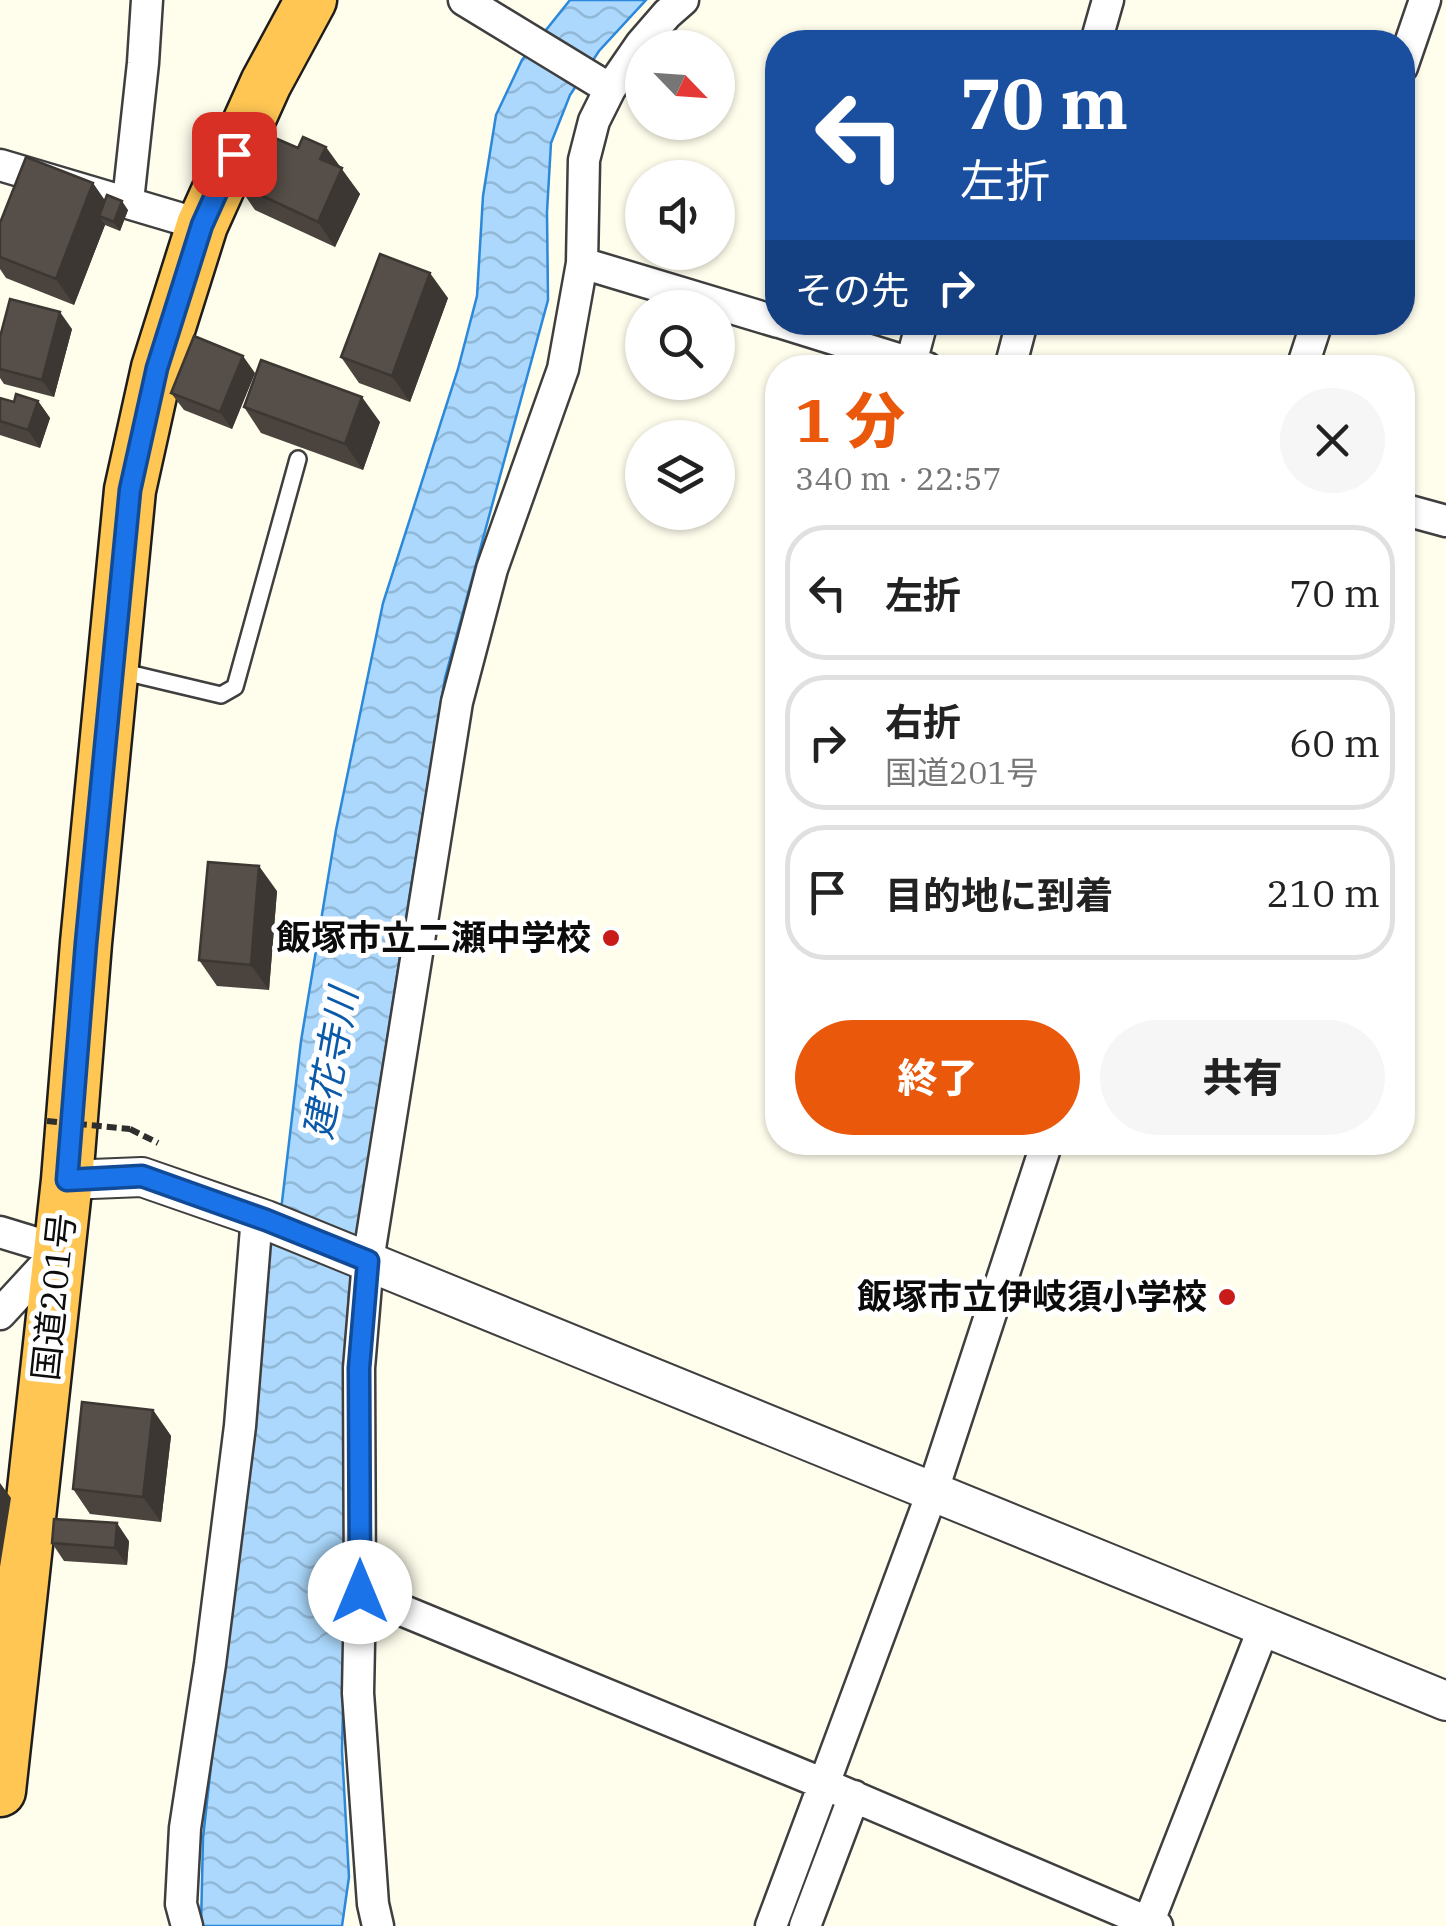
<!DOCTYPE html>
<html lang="ja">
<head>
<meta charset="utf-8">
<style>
  body { margin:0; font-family:"IBM Plex Serif","Noto Sans JP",serif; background:#f6f6f6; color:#222; height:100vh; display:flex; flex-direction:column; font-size:38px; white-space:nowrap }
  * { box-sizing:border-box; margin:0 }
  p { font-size:32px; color:#767676 }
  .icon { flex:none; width:55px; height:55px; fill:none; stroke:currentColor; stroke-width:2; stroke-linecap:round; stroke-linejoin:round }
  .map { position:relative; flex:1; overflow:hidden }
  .panel { position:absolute; left:765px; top:355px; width:650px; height:800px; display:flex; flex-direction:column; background:#fff; border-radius:40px; box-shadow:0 2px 8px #0004 }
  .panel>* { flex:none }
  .banner { position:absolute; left:765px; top:30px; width:650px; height:305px; border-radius:40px; box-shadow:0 2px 8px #0004; background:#1a4fa0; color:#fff; overflow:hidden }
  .needle { width:65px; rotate:115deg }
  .buttons { position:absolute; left:625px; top:30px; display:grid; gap:20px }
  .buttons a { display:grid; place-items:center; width:110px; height:110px; border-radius:50%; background:#fff; box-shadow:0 2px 8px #0004; font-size:50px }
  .pin { position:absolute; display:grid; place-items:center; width:85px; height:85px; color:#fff; margin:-42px; border-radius:20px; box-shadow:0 5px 15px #0006 }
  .me { position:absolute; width:110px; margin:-55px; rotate:0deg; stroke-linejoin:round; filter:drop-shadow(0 0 8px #0008) }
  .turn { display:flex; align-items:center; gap:35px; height:210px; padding:0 30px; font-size:45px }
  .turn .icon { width:130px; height:130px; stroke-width:2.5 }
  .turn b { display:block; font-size:70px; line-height:85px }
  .then { display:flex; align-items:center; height:95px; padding:0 30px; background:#0003; gap:20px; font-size:38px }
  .round { display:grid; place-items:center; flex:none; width:105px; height:105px; border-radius:52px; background:#f6f6f6 }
  .summary { display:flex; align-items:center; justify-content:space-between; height:170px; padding:0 30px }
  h1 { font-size:60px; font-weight:800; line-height:75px; color:#ea580c }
  .action { display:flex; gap:20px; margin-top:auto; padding:20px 30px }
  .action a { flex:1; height:115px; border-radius:60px; background:#ea580c; color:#fff; font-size:40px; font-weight:800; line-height:115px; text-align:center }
  .action a+a { background:#f6f6f6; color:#222 }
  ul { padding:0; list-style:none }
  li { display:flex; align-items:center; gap:30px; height:135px; margin:0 20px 15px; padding:0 10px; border:5px solid #e0e0e0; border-radius:40px }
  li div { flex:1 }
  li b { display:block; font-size:38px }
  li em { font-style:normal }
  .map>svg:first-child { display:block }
  .water { fill:url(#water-waves); stroke:#2b88da; stroke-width:2.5 }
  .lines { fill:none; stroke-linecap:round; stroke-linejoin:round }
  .service-casing { stroke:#3f3f3f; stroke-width:20 }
  .minor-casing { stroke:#3f3f3f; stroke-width:35 }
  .tertiary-casing { stroke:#3f3f3f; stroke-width:42 }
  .trunk-casing { stroke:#1d1d1d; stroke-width:55 }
  .path { stroke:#2e2e2e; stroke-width:6; stroke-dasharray:10 5; stroke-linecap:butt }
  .service { stroke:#fff; stroke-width:15 }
  .minor { stroke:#fff; stroke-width:30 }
  .tertiary { stroke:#fff; stroke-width:38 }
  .trunk { stroke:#ffc653; stroke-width:50 }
  .path-bridge { stroke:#2e2e2e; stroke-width:6; stroke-dasharray:10 5; stroke-linecap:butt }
  .wall { fill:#4a433e }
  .shaded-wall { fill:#3c3732 }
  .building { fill:#564e48; stroke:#3c3732; stroke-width:2.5 }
  .route-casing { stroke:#114b97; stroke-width:25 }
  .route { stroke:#1a73e8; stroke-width:18 }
  .poi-dot { fill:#c91c18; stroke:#fff; stroke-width:4 }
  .labels { text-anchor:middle; stroke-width:10; stroke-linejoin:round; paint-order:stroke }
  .poi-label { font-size:35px; font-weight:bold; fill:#0c0c0c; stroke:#fff; text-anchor:end }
  .street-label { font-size:35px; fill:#0c0c0c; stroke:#fff }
  .water-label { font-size:38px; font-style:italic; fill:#0b59a9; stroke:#fff }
</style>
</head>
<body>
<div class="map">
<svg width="1446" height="1926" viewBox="0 0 1446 1926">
  <defs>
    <pattern id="water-waves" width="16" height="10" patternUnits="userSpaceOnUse" patternTransform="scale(2.5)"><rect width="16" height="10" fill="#abd8fc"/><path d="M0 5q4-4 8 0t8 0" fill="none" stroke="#92b8d7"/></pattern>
  </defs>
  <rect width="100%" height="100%" fill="#fffdec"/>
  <path class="water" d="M570,0H646L599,51L570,95L551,143L547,212L548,300L445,678L410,893L377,1104L364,1222L349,1293L344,1377L346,1589L342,1751L349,1877L342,1926H201L203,1838L268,1250L282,1202L301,1041L336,830L383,603L458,369L477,296L483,196L496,115L522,60Z"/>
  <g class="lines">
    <g class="service-casing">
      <path id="service" d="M120,671L221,695L235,687L298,459"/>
    </g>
    <g class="minor-casing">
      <path id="minor" d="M464,0L610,89
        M1096,42L1108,0
        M1402,67L1425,0
        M0,165L202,225
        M128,201L143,63L147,0
        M582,263L778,322
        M779,322L927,368
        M911,363L922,322
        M1010,368L1022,322
        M1302,368L1317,322
        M1402,509L1446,521
        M1047,1142L932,1493L824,1784L1157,1926
        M0,1232L59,1250L0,1314
        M360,1593L824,1784L771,1926
        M187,1926L181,1904L185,1828L210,1664L240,1426L257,1216
        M378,1926L373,1904L358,1693L360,1593L359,1368L368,1261L457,702L492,569L563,369L582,263L584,160L594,121L610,89L641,44L667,14L683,0
        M805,1926L854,1796
        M1147,1926L1264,1627"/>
    </g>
    <g class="tertiary-casing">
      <path id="tertiary" d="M67,1180L142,1177L266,1220L1446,1701"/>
    </g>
    <g class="trunk-casing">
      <path id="trunk" d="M0,1791L67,1180L86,943L130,490L157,368L202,225L266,83L311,0"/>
    </g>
    <path class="path" d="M130,1129L158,1143"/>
    <use href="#service" class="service"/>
    <use href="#minor" class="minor"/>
    <use href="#tertiary" class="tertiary"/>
    <use href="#trunk" class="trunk"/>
    <path class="path-bridge" d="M47,1121L130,1129"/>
  </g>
  <path class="wall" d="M340,168L360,194L335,247L255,210L237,184Z
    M128,210L120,231L105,225L74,305L6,278L0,269V223Z
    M448,298L410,402L359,383L341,357Z
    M72,329L54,397L4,384L0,378V337Z
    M255,373L232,429L184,410L171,393Z
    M0,398L14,402L38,401L50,418L40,448L0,435Z
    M244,407L380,422L363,470L261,433Z
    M277,891L269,990L217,986L199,960Z
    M153,1410L171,1436L161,1522L90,1514L73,1489Z
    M129,1541L127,1565L64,1561L52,1543Z"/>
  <path class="shaded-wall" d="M326,147L360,194L335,247L318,222L320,159Z
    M93,183L111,209L99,216L105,225L74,305L56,279Z
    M122,201L128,210L120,231L114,222Z
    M430,273L448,298L410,402L392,376Z
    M60,312L72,329L54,397L42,380Z
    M243,356L255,373L232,429L220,412Z
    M362,397L380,422L363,470L345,444Z
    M38,401L50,418L40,448L28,430Z
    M259,866L277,891L269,990L251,965Z
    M153,1410L171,1436L161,1522L143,1497Z
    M0,1483L11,1498L0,1567Z
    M117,1523L129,1541L127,1565L115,1548Z"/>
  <path class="building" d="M261,132L298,148L303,137L326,147L320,159L342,168L318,222L237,184Z
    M26,157L93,183L56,279L0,257V223Z
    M107,195L122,201L114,222L99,216Z
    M380,254L430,273L392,376L341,357Z
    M10,299L60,312L42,380L0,369V337Z
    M194,336L243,356L220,412L171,393Z
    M261,360L362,397L345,444L244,407Z
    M16,394L38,401L28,430L0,421V398L14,402Z
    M208,862L259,866L251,965L199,960Z
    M82,1402L153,1410L143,1497L73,1489Z
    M54,1519L117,1523L115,1548L52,1543Z"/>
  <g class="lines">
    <g class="route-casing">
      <path id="route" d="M234,154L202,225L157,368L130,490L86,943L67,1180L142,1176L266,1220L368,1261L359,1368L360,1592"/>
    </g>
    <use href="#route" class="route"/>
  </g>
  <g class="poi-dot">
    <circle cx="611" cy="938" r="10"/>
    <circle cx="1227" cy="1297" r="10"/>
  </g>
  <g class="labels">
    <g class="poi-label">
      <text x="591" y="950">飯塚市立二瀬中学校</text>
      <text x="1207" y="1309">飯塚市立伊岐須小学校</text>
    </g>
    <g class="street-label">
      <text transform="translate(54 1297) rotate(-84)" y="12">国道201号</text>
    </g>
    <g class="water-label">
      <text transform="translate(331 1064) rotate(-80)" y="13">建花寺川</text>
    </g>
  </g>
</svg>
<div class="buttons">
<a><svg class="needle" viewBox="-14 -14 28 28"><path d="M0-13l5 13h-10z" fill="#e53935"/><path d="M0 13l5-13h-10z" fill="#767676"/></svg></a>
<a><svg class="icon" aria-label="sound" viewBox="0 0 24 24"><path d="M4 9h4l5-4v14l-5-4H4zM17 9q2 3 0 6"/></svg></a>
<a><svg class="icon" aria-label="search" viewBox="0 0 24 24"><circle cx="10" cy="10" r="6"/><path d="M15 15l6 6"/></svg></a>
<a><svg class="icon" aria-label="layers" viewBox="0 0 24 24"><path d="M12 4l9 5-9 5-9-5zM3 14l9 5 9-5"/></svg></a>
</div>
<div class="pin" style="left:234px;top:154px;background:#d93025"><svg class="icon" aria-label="arrive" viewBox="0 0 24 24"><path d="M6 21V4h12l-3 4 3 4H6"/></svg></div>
<svg class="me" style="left:360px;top:1592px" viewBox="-20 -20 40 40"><circle r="19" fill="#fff"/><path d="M0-13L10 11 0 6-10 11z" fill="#1a73e8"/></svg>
<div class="banner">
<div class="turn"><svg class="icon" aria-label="left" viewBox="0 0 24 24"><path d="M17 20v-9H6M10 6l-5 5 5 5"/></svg><div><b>70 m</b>左折</div></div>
<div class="then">その先<svg class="icon" aria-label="right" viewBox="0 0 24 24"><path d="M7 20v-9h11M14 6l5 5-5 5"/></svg></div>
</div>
<section class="panel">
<div class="summary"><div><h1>1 分</h1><p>340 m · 22:57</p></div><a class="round"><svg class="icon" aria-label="close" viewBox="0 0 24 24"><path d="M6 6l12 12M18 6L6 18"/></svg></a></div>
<ul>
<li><svg class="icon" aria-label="left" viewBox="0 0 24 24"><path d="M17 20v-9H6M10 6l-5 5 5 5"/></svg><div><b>左折</b></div><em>70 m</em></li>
<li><svg class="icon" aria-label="right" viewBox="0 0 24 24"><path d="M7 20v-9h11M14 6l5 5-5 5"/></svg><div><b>右折</b><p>国道201号</p></div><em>60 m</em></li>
<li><svg class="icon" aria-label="arrive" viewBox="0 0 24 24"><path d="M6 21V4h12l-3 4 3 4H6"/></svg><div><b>目的地に到着</b></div><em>210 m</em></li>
</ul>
<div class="action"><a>終了</a><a>共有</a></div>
</section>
</div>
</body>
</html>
